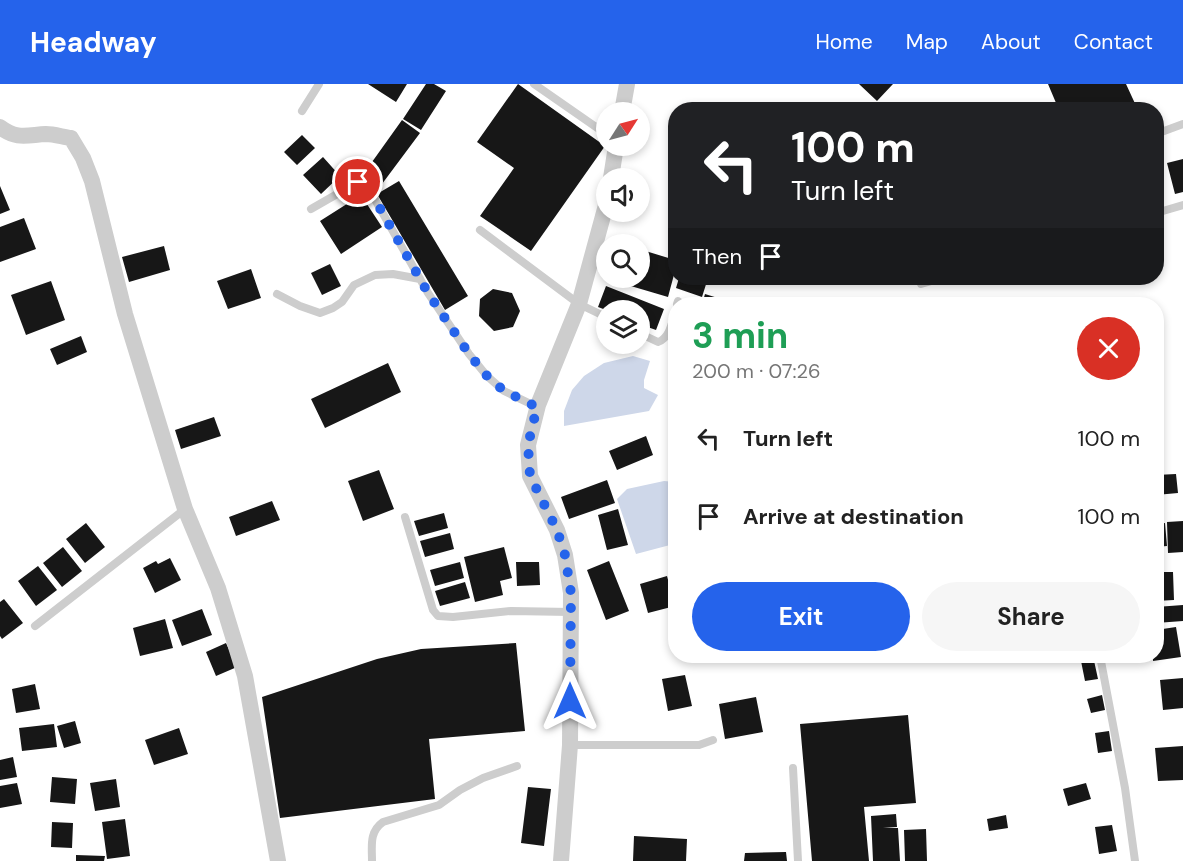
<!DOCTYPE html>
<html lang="en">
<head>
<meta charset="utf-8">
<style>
  body { margin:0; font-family:"DM Sans",sans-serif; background:#f6f6f6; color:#222; height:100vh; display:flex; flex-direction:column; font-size:22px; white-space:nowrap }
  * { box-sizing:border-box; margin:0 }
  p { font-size:20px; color:#767676 }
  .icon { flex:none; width:33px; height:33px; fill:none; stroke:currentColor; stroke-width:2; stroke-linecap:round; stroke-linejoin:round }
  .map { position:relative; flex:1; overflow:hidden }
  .sheet { position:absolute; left:668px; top:213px; width:496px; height:366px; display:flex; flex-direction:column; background:#fff; border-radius:24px; box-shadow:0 3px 9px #0003 }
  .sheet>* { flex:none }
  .top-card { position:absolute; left:668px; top:18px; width:496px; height:183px; border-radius:24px; box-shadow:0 3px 9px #0003; background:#202124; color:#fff; overflow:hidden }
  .needle { width:39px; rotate:54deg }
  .buttons { position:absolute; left:596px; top:18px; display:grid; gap:12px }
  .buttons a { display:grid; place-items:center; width:54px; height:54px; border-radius:50%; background:#fff; box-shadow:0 3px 9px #0003; font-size:30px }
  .pin { position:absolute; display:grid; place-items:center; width:51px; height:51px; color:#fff; margin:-26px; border:3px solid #fff; border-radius:50%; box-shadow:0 2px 6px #0007 }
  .me { position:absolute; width:66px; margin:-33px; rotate:0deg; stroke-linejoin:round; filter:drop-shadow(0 0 4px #0008) }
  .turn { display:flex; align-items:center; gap:21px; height:126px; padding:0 24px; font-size:27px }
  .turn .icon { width:78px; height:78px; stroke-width:2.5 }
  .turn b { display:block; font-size:42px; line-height:51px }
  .then { display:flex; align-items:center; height:57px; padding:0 24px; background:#0003; gap:12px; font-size:22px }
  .round { display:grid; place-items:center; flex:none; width:63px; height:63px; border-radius:32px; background:#f6f6f6 }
  .summary { display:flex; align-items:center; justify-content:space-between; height:102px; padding:0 24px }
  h1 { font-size:36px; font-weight:700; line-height:45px; color:#1e9e55 }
  .cta { display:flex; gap:12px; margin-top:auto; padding:12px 24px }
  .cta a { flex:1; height:69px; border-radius:36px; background:#2563eb; color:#fff; font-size:24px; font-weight:700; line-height:69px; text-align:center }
  .cta a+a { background:#f6f6f6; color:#222 }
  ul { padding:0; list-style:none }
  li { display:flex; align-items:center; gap:18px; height:78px; padding:0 24px }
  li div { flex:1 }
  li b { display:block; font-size:22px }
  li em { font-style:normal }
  header { display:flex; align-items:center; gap:36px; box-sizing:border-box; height:84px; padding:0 30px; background:#2563eb; color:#fff }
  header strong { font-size:28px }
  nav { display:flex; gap:33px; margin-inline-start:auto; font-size:21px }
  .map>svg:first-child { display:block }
  .water { fill:#ced7e9 }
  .building { fill:#171717 }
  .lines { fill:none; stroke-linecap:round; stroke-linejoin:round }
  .service { stroke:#cdcdcd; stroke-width:8 }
  .minor { stroke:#cdcdcd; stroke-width:16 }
  .route { stroke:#2563eb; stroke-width:10; stroke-dasharray:0 18 }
</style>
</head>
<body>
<header>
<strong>Headway</strong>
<nav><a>Home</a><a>Map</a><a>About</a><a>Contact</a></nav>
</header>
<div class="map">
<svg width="1183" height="777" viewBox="0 0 1183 777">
  <rect width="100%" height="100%" fill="#fff"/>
  <path class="water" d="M633,272L650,277L644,296V304L658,311L649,327L564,342V327L572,306L584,292L604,279Z
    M664,397L675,398V458L670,461L636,470L617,415L627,405Z"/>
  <path class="building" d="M368,0H407L396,18Z
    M426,0H434L446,7L421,46L403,35Z
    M518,0L605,62L531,167L480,132L514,84L477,58Z
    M859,0H893L877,17Z
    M1048,0H1126L1138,26H1059Z
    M402,36L420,49L379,104L362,92Z
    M302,51L315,64L297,81L284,68Z
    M323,73L340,92L321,110L303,91Z
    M1183,75V108L1175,110L1167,79Z
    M399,97L468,212L445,226L377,110Z
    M0,102L10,126L0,130Z
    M361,111L382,143L341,170L320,137Z
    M24,134L36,165L0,178V143Z
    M164,162L170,186L129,198L122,173Z
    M639,165L675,176V187L668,213L624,200L626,194H639Z
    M330,180L341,202L322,211L311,189Z
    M251,185L261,214L228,225L217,197Z
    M679,194H708L702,213L676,204Z
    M51,197L65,236L26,251L11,211Z
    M606,202L664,225L656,246L639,240V226H606L598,223Z
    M493,205L512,209L520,227L513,243L494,247L479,232L480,215Z
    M705,210L737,220H702Z
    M81,252L87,268L57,281L50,265Z
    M388,279L401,308L325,344L311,315Z
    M214,333L221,352L181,365L175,346Z
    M646,352L653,371L617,386L609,367Z
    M379,386L394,425L363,437L348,397Z
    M1176,390L1178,409L1156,411V391Z
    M607,396L615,419L569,435L561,413Z
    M272,417L280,436L236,452L229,433Z
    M618,425L628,461L607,466L598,431Z
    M444,429L448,444L419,452L414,437Z
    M1183,437V468L1168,469L1167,438Z
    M86,439L105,463L85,479L66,455Z
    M1165,439L1167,462L1156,463V440Z
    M450,449L454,465L425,473L420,457Z
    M63,463L82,487L62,503L43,479Z
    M504,463L512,494L500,497L503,511L475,518L464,473Z
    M170,474L181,496L155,509L143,484L156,477L158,480Z
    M609,477L629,527L606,536L587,486Z
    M460,478L464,494L435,502L430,486Z
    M516,478H539L540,501L517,502Z
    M38,482L57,506L36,522L18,497Z
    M1156,488H1173L1174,516L1156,517Z
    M667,492L675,522L648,529L640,500Z
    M465,498L470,514L440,522L435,507Z
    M4,515L23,539L2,555L0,552V518Z
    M1183,521V537L1156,539V523Z
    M202,525L212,551L182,562L172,536Z
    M165,535L173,564L140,572L133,544Z
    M1176,543L1181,573L1153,577V572H1156V546Z
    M226,559L237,583L216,592L206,568Z
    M516,559L525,647L429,655L435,715L280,734L262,613L377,575L421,565Z
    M1080,572H1093L1098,595L1085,597Z
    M685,591L692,622L668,627L662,595Z
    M1183,594V624L1163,626L1160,596Z
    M35,600L40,625L16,629L12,605Z
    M1102,611L1105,626L1091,629L1087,615Z
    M756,613L763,648L725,655L719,620Z
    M908,631L916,719L864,723L869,777H812L800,640Z
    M75,637L81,659L64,664L57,642Z
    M54,640L57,663L22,667L19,644Z
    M179,644L188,670L154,681L145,656Z
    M1109,647L1112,667L1098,669L1095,649Z
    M1183,662V696L1158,697L1155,664Z
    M13,673L17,693L0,696V676Z
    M52,693L77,695L75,720L50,718Z
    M116,695L120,723L95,727L90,699Z
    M17,699L22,720L0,724V702Z
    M1086,699L1091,715L1068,722L1063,705Z
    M528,703L551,705L544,762L521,759Z
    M896,730L897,743L883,744H898L900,777H873L871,732Z
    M1006,731L1008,744L989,747L987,735Z
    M125,735L130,772L107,775L102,738Z
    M52,738L73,739L72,764L51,763Z
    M1112,741L1117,767L1099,770L1095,743Z
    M926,745L927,777H905L904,746Z
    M634,752L687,755L686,777H633Z
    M786,768L787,777H744L745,769Z
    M76,771L105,772L104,777H76Z"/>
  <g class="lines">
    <path class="service" d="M534,0L606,50
      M302,27L319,0
      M1156,50L1183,40
      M311,125L358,98L369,105L428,209L469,270L487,292L504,307L537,323
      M1156,129L1183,121
      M480,146L579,220L606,233
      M921,200L942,194
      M277,210L300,222L320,229L333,224L342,218L354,201L375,191L393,190L420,195
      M677,220L678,217
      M639,249L658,258C670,254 672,238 675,228
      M405,433L433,526L438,532L453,533L511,527L571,528
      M35,542L185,425
      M1100,572L1125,704L1135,777
      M570,661H699L713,656
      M793,684L798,777
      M372,777C372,762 369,748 383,738L439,721L460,706L483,694L517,682"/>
    <path class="minor" d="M622,28L627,0
      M0,43C17,56 27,51 46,50C54,50 63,53 71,54L83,74L92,97L125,230L185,425L218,504L245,592L278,777
      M611,94L616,62
      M561,777L570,661L571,509L565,471L557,446L530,392L528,361L538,321L579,220L606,121"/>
  </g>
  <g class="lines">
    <path class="route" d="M358,98L369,105L428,209L469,270L487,292L504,307L537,323L528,361L530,392L557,446L565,471L571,509L570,617"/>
  </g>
</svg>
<div class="buttons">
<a><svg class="needle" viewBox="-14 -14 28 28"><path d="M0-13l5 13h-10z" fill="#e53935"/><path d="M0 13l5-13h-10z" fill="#767676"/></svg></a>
<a><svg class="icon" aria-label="sound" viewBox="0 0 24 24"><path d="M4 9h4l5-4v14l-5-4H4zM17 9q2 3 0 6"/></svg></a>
<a><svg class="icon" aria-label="search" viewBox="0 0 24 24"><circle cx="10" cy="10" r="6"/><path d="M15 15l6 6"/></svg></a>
<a><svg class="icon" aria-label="layers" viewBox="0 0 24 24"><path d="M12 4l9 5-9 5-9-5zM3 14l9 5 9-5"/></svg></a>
</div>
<div class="pin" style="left:358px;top:98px;background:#d93025"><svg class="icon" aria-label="arrive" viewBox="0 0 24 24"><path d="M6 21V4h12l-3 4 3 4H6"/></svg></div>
<svg class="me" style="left:570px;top:617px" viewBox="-20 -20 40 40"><path d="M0-17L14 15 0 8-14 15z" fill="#2563eb" stroke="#fff" stroke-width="4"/></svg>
<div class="top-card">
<div class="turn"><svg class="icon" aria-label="left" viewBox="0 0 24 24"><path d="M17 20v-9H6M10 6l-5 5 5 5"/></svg><div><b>100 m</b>Turn left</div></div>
<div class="then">Then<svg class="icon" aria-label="arrive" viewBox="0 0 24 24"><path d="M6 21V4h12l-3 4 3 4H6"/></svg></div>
</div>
<section class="sheet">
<div class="summary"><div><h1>3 min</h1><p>200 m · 07:26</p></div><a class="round" style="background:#d93025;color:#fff"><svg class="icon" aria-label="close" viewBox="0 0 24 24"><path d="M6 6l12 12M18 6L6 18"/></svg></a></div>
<ul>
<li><svg class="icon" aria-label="left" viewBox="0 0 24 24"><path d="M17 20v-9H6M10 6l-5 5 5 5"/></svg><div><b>Turn left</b></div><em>100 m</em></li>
<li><svg class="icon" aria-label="arrive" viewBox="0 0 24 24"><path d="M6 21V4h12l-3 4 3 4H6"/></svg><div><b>Arrive at destination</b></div><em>100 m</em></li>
</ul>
<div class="cta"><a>Exit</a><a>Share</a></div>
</section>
</div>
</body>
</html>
